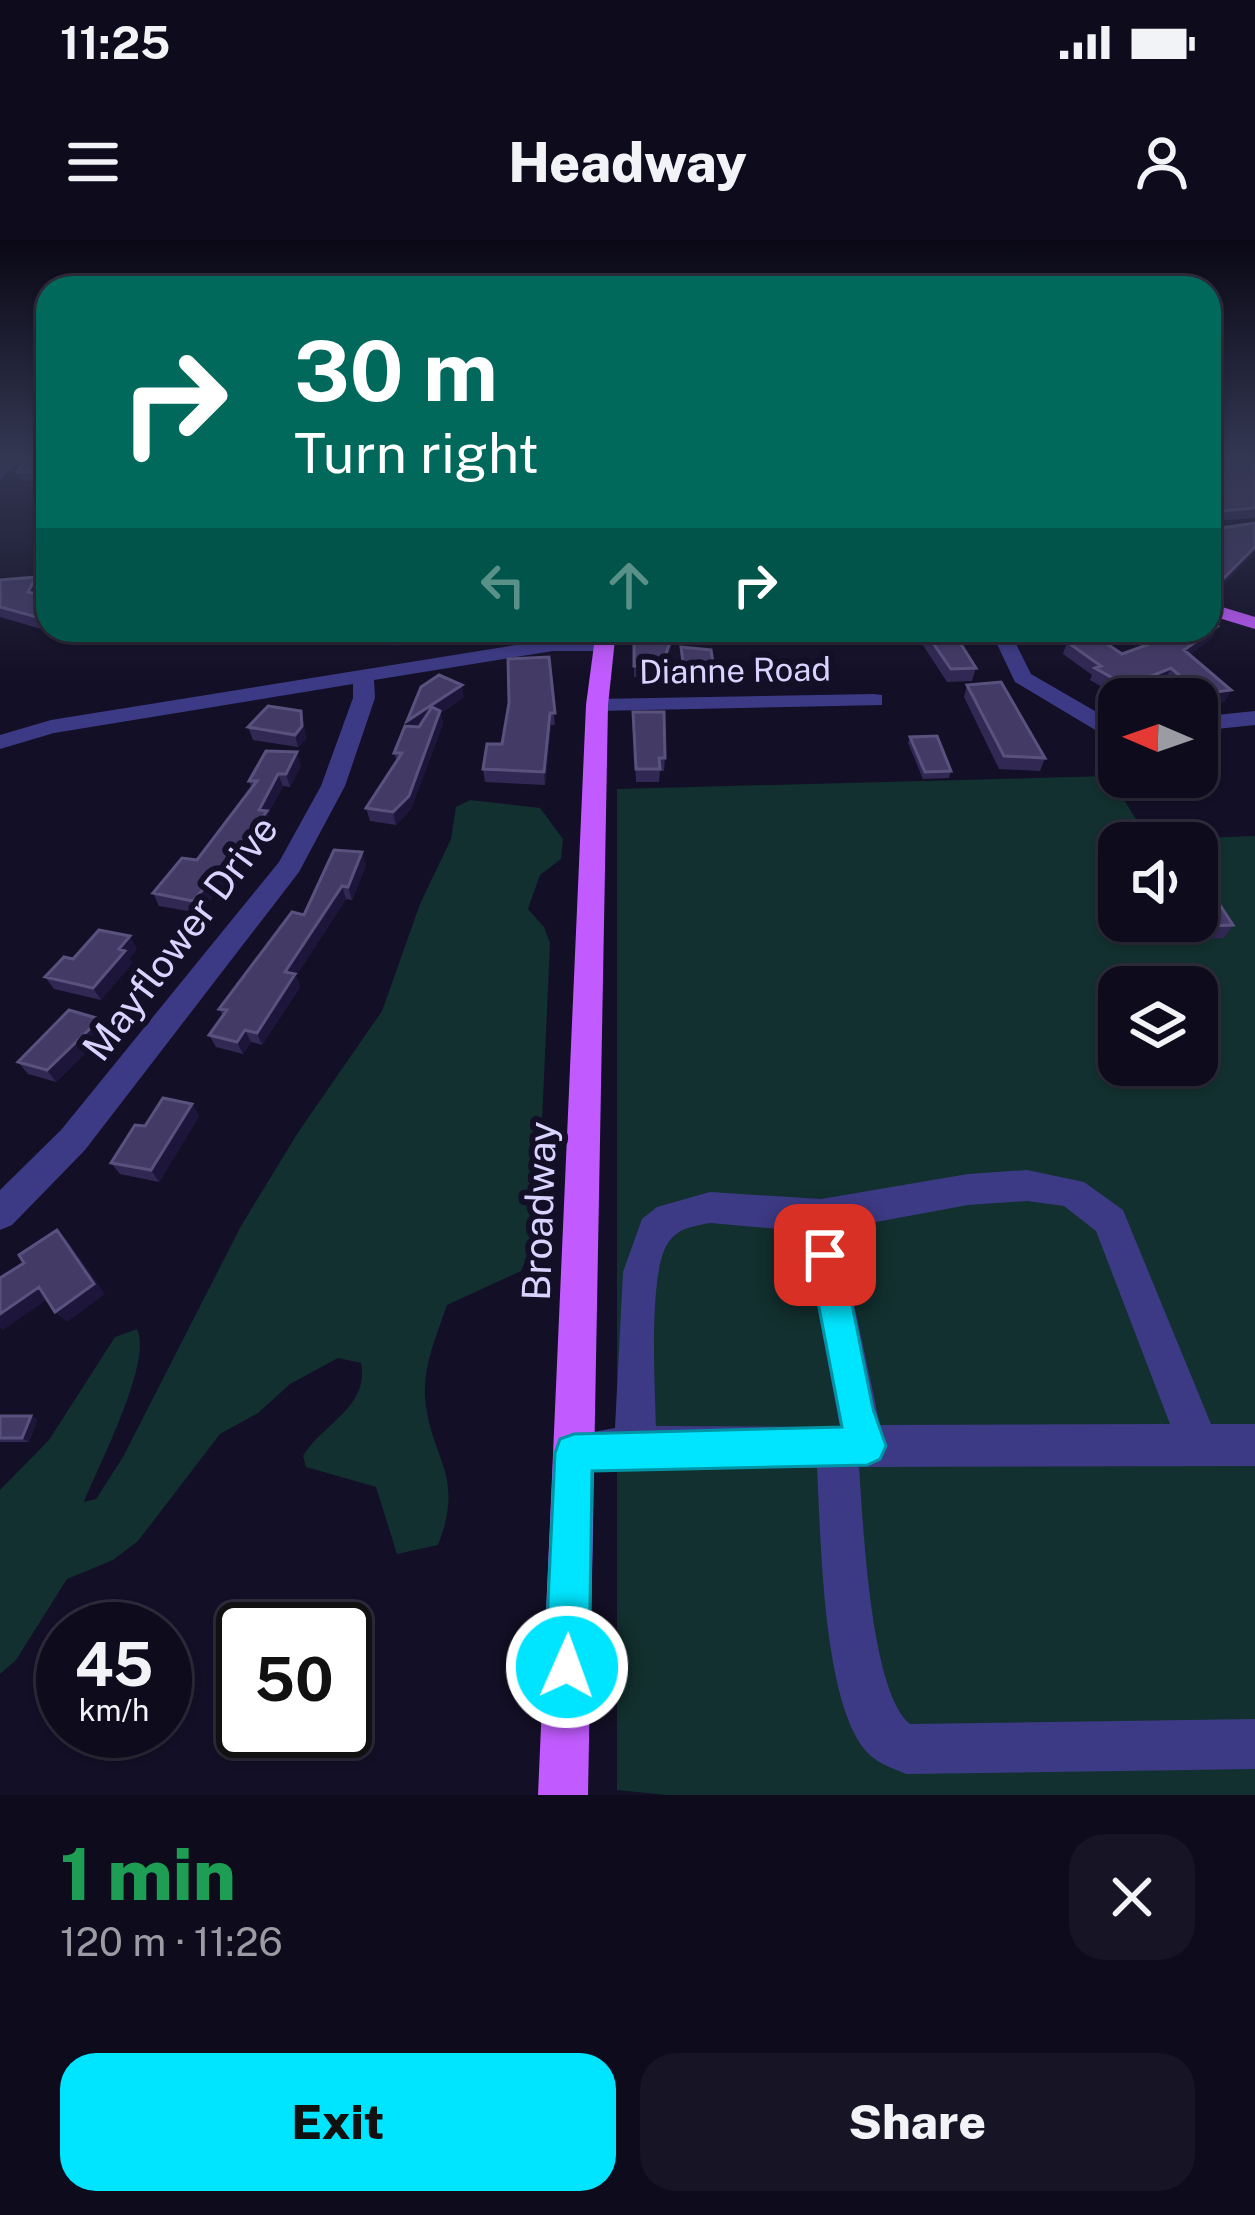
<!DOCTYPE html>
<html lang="en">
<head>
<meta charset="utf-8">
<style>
  body { margin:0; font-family:"Public Sans",sans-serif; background:#171425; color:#f1f3f6; height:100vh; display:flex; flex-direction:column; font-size:45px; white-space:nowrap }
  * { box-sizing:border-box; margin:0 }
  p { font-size:39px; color:#9b9ba3 }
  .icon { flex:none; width:66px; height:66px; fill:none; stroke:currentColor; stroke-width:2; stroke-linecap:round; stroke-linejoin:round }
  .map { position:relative; height:1555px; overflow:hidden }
  .panel { display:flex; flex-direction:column; background:#0e0b1c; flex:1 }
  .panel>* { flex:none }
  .banner { position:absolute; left:36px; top:36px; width:1185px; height:366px; border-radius:36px; box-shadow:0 3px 9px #0004,0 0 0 3px #2e2b3b; background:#00695c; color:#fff; overflow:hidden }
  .needle { width:78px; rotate:272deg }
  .tools { position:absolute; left:1098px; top:438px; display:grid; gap:24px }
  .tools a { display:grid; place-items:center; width:120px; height:120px; border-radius:24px; background:#0e0b1c; box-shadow:0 3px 9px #0004,0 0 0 3px #2e2b3b; font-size:60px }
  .speed { position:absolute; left:36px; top:1362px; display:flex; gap:24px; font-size:60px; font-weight:700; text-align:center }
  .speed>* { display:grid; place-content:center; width:156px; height:156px; border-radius:50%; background:#0e0b1c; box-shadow:0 3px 9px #0004,0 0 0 3px #2e2b3b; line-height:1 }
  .speed small { font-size:30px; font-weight:400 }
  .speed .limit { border:6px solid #111; border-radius:18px; background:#fff; color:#111 }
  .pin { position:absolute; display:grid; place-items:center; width:102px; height:102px; color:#fff; margin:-51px; border-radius:24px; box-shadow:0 6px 18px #0006 }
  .me { position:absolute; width:132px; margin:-66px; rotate:2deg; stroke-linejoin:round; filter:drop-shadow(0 0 9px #0008) }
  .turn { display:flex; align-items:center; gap:42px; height:252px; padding:0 60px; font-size:54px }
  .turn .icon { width:156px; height:156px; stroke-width:2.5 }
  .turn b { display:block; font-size:84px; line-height:102px }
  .lanes { display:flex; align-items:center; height:114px; padding:0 60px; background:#0003; justify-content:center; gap:60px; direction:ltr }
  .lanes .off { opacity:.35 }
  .round { display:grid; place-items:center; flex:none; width:126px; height:126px; border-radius:36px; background:#171425 }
  .headline { display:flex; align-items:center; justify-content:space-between; height:204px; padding:0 60px }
  h1 { font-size:72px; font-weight:800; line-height:90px; color:#1e9e55 }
  .action { display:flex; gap:24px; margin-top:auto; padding:24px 60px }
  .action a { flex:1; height:138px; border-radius:36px; background:#00e5ff; color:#111; font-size:48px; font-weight:800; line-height:138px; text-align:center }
  .action a+a { background:#171425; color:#f1f3f6 }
  .status { display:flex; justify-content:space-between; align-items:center; height:84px; padding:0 60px; background:#0e0b1c; direction:ltr }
  .status svg { height:33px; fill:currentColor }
  header { display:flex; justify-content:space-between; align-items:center; height:156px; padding:0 60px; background:#0e0b1c; font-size:54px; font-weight:800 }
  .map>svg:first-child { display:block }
  .green { fill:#12302f; fill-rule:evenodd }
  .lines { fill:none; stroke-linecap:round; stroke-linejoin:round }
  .minor { fill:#3d3a85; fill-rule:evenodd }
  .major { fill:#c25bff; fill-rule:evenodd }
  .wall { fill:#312854 }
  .shaded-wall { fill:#1d163a }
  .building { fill:#433a66; stroke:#5a527e; stroke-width:3 }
  .route { fill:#00e5ff; stroke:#0095a6; stroke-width:3 }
  .labels { text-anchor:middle; stroke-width:12; stroke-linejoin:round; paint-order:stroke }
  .far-street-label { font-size:33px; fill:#d9d4ff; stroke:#130f26 }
  .street-label { font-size:39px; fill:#d9d4ff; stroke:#130f26 }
</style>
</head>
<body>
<div class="status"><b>11:25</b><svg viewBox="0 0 49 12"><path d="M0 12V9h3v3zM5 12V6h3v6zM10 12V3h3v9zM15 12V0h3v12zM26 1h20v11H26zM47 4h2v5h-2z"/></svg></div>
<header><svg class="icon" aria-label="menu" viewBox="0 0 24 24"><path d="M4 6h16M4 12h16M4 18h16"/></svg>Headway<svg class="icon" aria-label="person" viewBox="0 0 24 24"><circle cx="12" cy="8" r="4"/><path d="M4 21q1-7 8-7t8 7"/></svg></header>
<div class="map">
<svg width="1255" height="1555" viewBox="0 0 1255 1555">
  <rect width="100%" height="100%" fill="#130f26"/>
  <path class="green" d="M1109,536L1149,600L1255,596V1555H667L617,1550V549ZM1119,603H1197V681H1119ZM1119,747H1197V825H1119Z
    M470,560L540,568L563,599L561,619L540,635L528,669L544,687L550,703L537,993L521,1031L447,1065C437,1095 423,1125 425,1157C430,1220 466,1233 438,1305L397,1314L376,1247L306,1227L303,1216C322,1184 370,1167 361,1123L338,1118L290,1144L258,1173L220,1194L138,1301L113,1320L67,1339L16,1420L0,1434V1250L49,1200L115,1097L137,1089C153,1122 98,1226 84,1262L96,1259L123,1217L241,986L297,894L382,771L420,664L451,599L456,567Z"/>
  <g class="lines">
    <path class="minor" d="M7,218H23L0,239V225Z
      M999,398H1013L1031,434L1119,485V498L1107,497L1015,442L996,402Z
      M553,399H602L612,405L602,411H553L374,440L375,458L345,546L299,632L85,910L12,985L0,990V950L61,890L279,622L321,546L353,458V444L54,493L0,509V495L51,480Z
      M874,454L882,455V465L597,471L586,465L597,459Z
      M1255,471V485L1197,491V477Z
      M1027,930L1084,942L1123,970L1211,1184H1255V1226L859,1227C863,1281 870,1452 910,1484L1255,1479V1529L906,1534C892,1528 876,1523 866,1511C822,1460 821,1295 817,1228H635L574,1234L559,1228L553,1213L559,1198L615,1188L623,1032L642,979L657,967L710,952L821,959L968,934ZM1027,961L1064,966L1096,991L1170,1184L880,1185L838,989L968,965ZM710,983L803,991L840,1187L656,1186C655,1149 648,1031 668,1003C678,988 694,986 710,983Z"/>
    <path class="major" d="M1209,363L1255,377V389L1209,375Z
      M596,390H616L608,465L588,1555H538L586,465Z"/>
  </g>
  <path class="wall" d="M48,218V240L21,241L17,232Z
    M1209,218H1255V278L1212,281L1214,289L1255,283L1215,353L1209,352Z
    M0,340L41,348L38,355L45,390L0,377Z
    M636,390H677L661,437H634V394Z
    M913,390H952L976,428L972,441L947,442Z
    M1212,398L1189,415L1231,450L1224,462L1197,466V459H1186L1165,440L1122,459L1090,440L1092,435L1063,414L1067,402L1122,414Z
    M681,407L714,429L713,442H684Z
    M549,417L555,485H551L545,545L485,542L483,529L502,504Z
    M967,445L1045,518L1040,531L999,529L964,457Z
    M464,457L441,473L443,484L411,569L396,585L370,581L366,568L397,522L394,513L408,486Z
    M301,471L306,499L298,507L253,500L248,487Z
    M633,472L665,518L664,531H660L659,542H636Z
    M910,497L951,531L949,538L923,539L908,503Z
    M301,525L290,547L283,546L268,574L272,583L257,605L199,673L159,666L153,653L197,620L252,549L249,541Z
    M366,625L352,660L346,659L296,736L300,747L262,805L251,802L243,814L216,807L209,795L223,776L219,769L304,675Z
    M1197,660L1233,685L1224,698L1198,699L1187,681H1197Z
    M137,709L129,718L132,723L101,760L54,749L45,737L73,719Z
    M100,779L108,791L56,842L28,834L18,822Z
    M192,864L199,876L159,942L120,934L111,923Z
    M0,1176H31L37,1180L29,1202H0Z"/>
  <path class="shaded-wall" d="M1255,307V313L1215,353L1220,342Z
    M36,337L41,348L34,364L28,352Z
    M48,373V388L45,390L40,378Z
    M1218,386L1212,398L1178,423L1184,410Z
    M421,390H463L464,397L396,406L393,393Z
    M674,390H677L661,437L662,426Z
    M1171,428L1165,440L1122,459L1127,446Z
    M462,445L464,457L441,473L443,484L411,569L396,585L393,572L410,494L407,481Z
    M1231,450L1224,462L1197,466L1201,454Z
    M301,471L306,499L298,507L295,495Z
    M550,473L551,485L545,545L544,532Z
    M297,512L301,525L290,547L286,534Z
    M278,534L283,546L268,574L272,583L257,605L199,673L193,661L259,570Z
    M362,612L366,625L352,660L348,647Z
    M342,646L346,659L296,736L300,747L262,805L257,793L285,732Z
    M130,696L137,709L129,718L132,723L101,760L93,748L119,709Z
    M100,779L108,791L56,842L47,830Z
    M245,790L251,802L243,814L237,802Z
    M192,864L199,876L159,942L151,930Z
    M57,990L68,1001L105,1054L67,1082L55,1072Z
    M39,1047L51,1057L3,1090L0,1088V1074Z
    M31,1176L37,1180L29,1202L22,1198Z"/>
  <path class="building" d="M29,218H48V231L17,232Z
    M1209,218H1255V268L1210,272L1214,289L1255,283V307L1220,342L1209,339Z
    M36,337L28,352L48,357V373L40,378L0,367V340Z
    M1215,380L1218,386L1184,410L1231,450L1201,454L1171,428L1127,446L1095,428L1101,426L1067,402L1094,395L1122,414L1187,390H1209V382Z
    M636,390H674L662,426H634V394Z
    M924,390H952L976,428L951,429Z
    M681,407L711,410L714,429L684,430Z
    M549,417L555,473H550L544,532L483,529L487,504H502L509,463L508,419Z
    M439,435L462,445L407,481L421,447Z
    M1001,442L1045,518L1004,516L967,445Z
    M268,466L301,471L302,486L295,495L248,487Z
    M432,467L440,471L409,556L393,572L366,568L402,513H394L405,486L419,487Z
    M633,472H664L665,518H659L660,529H636Z
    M937,496L951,531L925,532L910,497Z
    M266,511L297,512L286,534H278L259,570L267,571L252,592L193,661L153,653L182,618L197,620L257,541H249Z
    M334,610L362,612L348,647L342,646L285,732L295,734L257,793L245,790L237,802L209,795L227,770L219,769L292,672L304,675Z
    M1216,659L1233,685L1206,686L1197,671V660Z
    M99,690L130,696L119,709L125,711L93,748L45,737L64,717L73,719Z
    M69,770L100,779L47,830L18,822Z
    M163,858L192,864L151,930L111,923L135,885L145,886Z
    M57,990L94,1044L55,1072L39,1047L0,1074V1038L24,1023L19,1015Z
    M0,1176H31L22,1198H0Z"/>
  <linearGradient id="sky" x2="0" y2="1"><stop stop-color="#0a0815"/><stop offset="0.5" stop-color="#333752"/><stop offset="1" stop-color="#333752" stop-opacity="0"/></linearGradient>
  <rect width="1255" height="435" fill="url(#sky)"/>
  <path class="route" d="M825,999L837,1004L842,1015L873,1169L886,1206L880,1219L867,1225L592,1231L589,1427L582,1442L567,1448L552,1442L545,1427L555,1213L560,1199L574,1194L842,1187L809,1015L814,1004Z"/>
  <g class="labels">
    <g class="far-street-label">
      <text transform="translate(735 430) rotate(-1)" y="12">Dianne Road</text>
    </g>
    <g class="street-label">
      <text transform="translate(180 698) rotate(-53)" y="14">Mayflower Drive</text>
      <text transform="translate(539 971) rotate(-88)" y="14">Broadway</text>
    </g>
  </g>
</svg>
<div class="tools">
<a><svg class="needle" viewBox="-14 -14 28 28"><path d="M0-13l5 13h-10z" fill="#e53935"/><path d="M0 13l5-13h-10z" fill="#9b9ba3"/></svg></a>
<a><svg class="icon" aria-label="sound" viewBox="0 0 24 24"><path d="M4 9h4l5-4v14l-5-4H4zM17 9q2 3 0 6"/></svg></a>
<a><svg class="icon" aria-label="layers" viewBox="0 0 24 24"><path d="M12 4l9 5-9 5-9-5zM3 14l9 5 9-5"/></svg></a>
</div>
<div class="speed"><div>45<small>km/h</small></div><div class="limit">50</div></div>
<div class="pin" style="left:825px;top:1015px;background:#d93025"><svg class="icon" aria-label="arrive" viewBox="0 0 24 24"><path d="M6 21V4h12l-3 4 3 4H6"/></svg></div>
<svg class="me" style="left:567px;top:1427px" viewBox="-20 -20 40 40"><circle r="17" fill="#00e5ff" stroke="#fff" stroke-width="3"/><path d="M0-11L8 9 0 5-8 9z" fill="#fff"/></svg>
<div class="banner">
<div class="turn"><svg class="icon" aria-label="right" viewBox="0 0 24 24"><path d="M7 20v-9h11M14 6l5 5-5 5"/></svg><div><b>30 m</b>Turn right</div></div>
<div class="lanes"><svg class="icon off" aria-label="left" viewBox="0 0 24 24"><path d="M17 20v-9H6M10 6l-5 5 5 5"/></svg><svg class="icon off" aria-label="ahead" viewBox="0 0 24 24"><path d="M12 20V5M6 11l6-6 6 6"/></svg><svg class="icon" aria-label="right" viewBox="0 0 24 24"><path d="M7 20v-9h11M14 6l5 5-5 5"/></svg></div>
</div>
</div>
<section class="panel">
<div class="headline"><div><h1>1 min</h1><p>120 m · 11:26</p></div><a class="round"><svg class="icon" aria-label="close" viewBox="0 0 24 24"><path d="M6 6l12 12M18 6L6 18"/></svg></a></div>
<div class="action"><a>Exit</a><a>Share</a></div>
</section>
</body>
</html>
